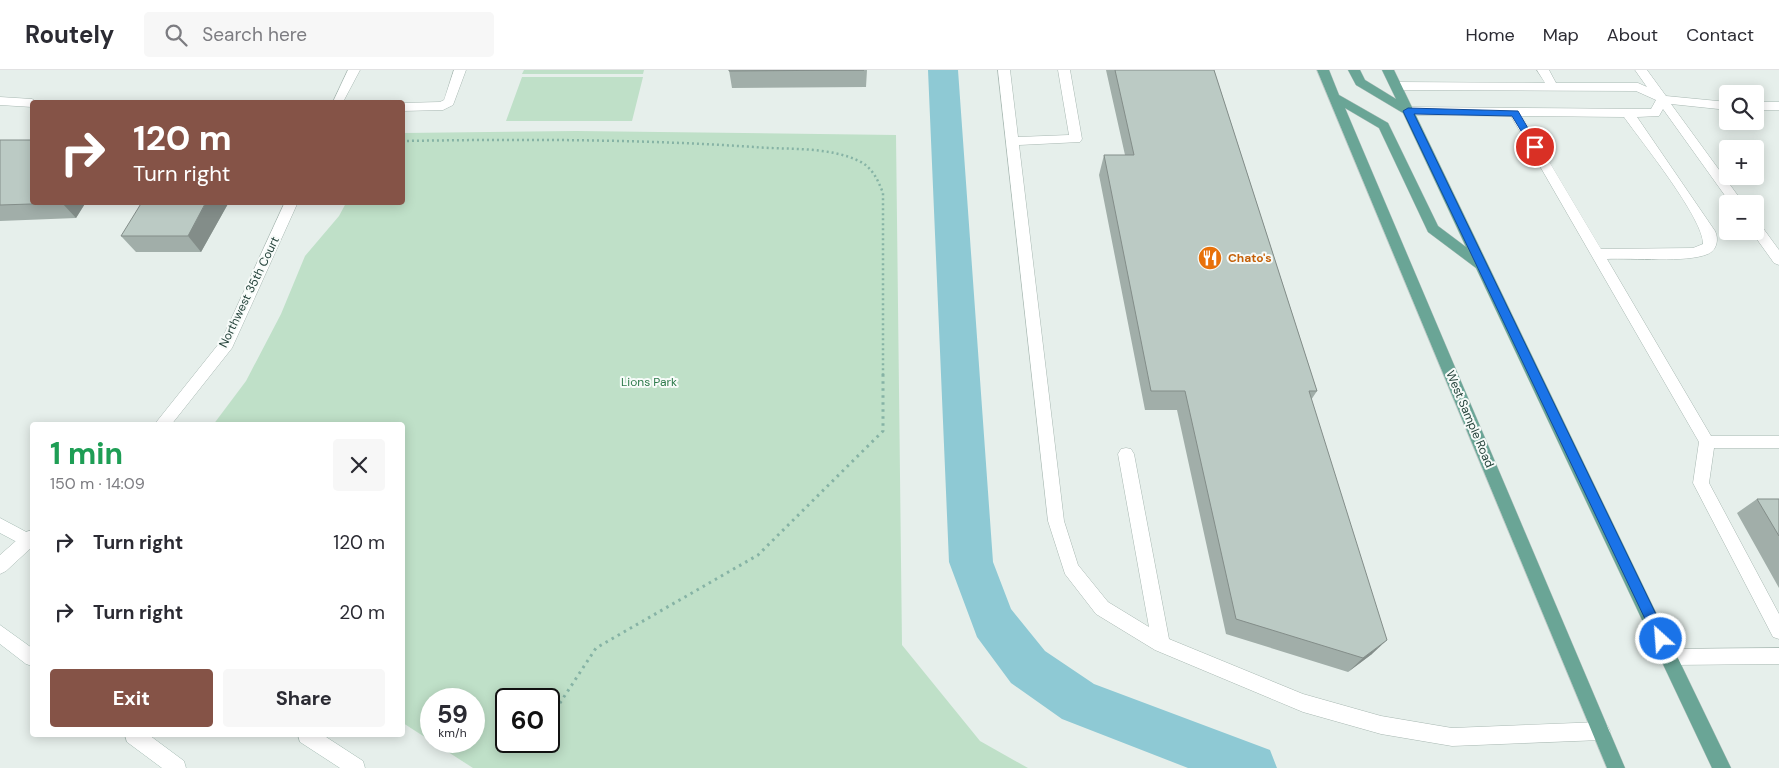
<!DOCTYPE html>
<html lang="en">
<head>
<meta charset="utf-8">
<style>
  body { margin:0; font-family:"DM Sans",sans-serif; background:#f7f7f7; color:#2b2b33; height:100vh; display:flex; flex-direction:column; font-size:19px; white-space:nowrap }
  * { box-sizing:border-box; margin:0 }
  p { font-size:16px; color:#7c7c81 }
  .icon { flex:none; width:28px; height:28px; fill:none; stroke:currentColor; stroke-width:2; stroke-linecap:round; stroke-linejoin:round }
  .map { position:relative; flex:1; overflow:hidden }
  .drawer { position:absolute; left:30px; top:352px; width:375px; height:315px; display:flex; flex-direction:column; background:#fff; border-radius:5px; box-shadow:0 2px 12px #0003 }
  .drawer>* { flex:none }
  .hud { position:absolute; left:30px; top:30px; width:375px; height:105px; border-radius:5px; box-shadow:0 2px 12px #0003; background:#855347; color:#fff; overflow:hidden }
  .fabs { position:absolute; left:1719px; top:15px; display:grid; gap:10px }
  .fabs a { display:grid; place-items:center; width:45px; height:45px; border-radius:5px; background:#fff; box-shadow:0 2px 12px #0003; font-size:25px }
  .speed { position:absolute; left:420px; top:618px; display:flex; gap:10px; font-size:25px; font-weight:700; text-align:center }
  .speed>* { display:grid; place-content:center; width:65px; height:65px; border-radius:50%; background:#fff; box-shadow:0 2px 12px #0003; line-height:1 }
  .speed small { font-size:12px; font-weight:400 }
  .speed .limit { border:2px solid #111; border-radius:8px; background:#fff; color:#111 }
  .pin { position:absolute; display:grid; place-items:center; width:42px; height:42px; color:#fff; margin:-21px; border:2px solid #fff; border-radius:50%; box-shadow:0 1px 5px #0007 }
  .me { position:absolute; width:55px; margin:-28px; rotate:334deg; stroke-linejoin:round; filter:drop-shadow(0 0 4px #0008) }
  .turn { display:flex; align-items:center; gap:18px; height:105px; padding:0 20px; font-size:22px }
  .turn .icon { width:65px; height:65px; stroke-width:2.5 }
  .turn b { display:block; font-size:35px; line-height:42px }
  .round { display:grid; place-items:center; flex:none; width:52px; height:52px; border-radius:5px; background:#f7f7f7 }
  .overview { display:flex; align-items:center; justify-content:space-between; height:85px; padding:0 20px }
  h1 { font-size:30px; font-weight:700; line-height:38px; color:#1e9e55 }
  .button { display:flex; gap:10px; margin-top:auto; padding:10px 20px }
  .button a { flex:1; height:58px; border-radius:5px; background:#855347; color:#fff; font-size:20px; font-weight:700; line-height:58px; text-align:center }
  .button a+a { background:#f7f7f7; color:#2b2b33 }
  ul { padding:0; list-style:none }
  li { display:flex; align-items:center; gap:15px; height:70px; padding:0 20px }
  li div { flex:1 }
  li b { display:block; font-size:19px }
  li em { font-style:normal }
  header { display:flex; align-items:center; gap:30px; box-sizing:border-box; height:70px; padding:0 25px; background:#fff; border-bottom:1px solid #e1e1e2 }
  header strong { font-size:24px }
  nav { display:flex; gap:28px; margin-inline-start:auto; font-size:18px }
  .search { width:350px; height:45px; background:#f7f7f7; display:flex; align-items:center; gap:12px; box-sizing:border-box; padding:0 18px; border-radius:5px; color:#7c7c81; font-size:19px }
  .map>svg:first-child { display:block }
  .green { fill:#bfe0c8; fill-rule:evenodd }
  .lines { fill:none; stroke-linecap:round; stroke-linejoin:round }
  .canal { fill:#8ec9d4; fill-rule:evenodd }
  .lane-casing { stroke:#a8b8b2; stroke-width:1 }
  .street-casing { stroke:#a8b8b2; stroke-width:1 }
  .secondary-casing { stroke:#a4bbb3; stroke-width:1 }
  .primary-casing { stroke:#c2cac8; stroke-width:1 }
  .path-far1 { stroke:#86b3a5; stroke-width:2.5; stroke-dasharray:2 3; stroke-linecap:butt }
  .path { stroke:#86b3a5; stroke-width:3; stroke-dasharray:2.5 4.5; stroke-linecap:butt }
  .lane { fill:#fff; fill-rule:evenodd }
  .street { fill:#fff; fill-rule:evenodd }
  .secondary { fill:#fff; fill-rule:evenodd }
  .primary { fill:#6aa596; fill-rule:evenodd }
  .wall { fill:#a1aea9 }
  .shaded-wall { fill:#838d89 }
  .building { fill:#bbcac4; stroke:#838d89 }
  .route { fill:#1a73e8; stroke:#114b97 }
  .labels { text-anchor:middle; stroke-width:4; stroke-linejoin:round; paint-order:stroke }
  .food-label { font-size:12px; font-weight:bold; fill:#c56008; stroke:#f7fbf9; text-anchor:start }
  .street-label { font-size:12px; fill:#24423a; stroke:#f7fbf9 }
  .park-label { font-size:12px; fill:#2d7a4b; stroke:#f7fbf9 }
</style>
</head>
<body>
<header>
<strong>Routely</strong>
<div class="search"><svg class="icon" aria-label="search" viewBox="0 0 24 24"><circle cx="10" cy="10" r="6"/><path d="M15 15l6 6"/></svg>Search here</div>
<nav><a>Home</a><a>Map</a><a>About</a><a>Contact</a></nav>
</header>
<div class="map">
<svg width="1779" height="698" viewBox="0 0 1779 698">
  <rect width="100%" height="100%" fill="#e6efeb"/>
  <path class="green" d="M524,0H644L643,4H522Z
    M522,7H643L632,51H506Z
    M576,61L896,65L902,575L980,671L1028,698H473L403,653L402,355H213L246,311L281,244L305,186L339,146L346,133L402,132L403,63ZM431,629H474V671H431ZM506,629H549V671H506Z"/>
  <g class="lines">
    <path class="canal" d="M928,0H958L993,492L1011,539L1045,581L1094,614L1270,680L1277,698H1188L1062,649L1011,613L977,567L949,492Z"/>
    <g class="lane-casing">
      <path id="lane" d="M454,0H466L453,35L443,40L402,41V33L440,32L444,30Z
        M998,0H1010L1018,67L1069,65L1058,0H1070L1082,69L1080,72L1019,75L1064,451L1078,495L1108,532L1149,557L1118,384L1121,379L1126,378L1131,379L1134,384L1169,569L1303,624L1381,646L1452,658L1601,652L1607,655L1610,661L1607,667L1601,670L1452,676L1381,664L1303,642L1155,580L1096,544L1065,504L1048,451Z
        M1537,0H1549L1556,13H1638L1647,17L1635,0H1647L1666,26L1728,32V40L1671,34L1744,134H1731L1663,39L1659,46L1637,47L1715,161C1719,169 1717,180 1708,184C1687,193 1632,188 1607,189L1711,366H1779V378H1714L1709,413L1779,544V569L1773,567L1693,413L1699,372L1511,46L1408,45L1402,41L1408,37L1651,39L1656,30L1636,21L1396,20L1390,16L1396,12L1545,13ZM1522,46L1624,47C1641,71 1704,149 1703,174L1693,178L1601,179Z
        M1755,32H1779V40H1755Z
        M1755,152L1760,154L1779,180V195L1774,193L1751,161H1755Z
        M1779,578V594L1670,595L1664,593L1661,587L1664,581L1670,579Z"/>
    </g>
    <g class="street-casing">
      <path id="street" d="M348,0H360L343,32H333Z
        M0,27L32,29L37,32H32V37L0,35Z
        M285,132H298L232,278L171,355H154L221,271Z
        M32,460V477L6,501L0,504V485L26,462Z"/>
    </g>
    <g class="secondary-casing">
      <path id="secondary" d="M0,448L32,465V480L0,463Z
        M0,555L32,578V596L26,594L0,574Z
        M125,665H149L184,691L186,698H162L127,672Z
        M298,665H323L363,691L365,698H340L300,672Z"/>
    </g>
    <g class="primary-casing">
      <path id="primary" d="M1317,0H1329L1339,25L1388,53L1438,156L1466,177L1403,43L1356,15L1348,0H1360L1365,10L1396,29L1382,0H1394L1731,698H1712L1476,198L1428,162L1379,58L1345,38L1625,698H1607Z"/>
    </g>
    <path class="path-far1" d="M402,71C519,69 637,69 754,77C788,80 827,76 859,91C872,97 878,110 883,123V305"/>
    <path class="path" d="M556,639L596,578L758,485L883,361V304"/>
    <use href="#lane" class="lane"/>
    <use href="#street" class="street"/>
    <use href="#secondary" class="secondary"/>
    <use href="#primary" class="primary"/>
  </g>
  <path class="wall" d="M729,0H867L866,17L732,18Z
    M1106,0H1214L1317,321L1311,330L1372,584L1348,602L1226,564L1177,340H1145L1099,105L1104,85H1125Z
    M0,70L86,132L76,148L0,151Z
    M229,132L201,182H136L121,166Z
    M1757,429H1779V518L1737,443Z"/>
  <path class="shaded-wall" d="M63,132H86L76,148L62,133Z
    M206,132H229L201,182L188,166Z
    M1387,570L1372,584L1348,602L1363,588Z"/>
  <path class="building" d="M729,0H864L729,1Z
    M1115,0H1214L1317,321H1309L1387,570L1363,588L1236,549L1185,321H1151L1104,85H1134Z
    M0,70H32V132H63L62,133L0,135Z
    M142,132H206L188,166H121Z
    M1757,429H1779V466Z"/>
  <path class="route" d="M1408,38L1518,41L1539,77L1532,79L1512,46L1414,44L1666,565L1668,569L1666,574L1661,575L1657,574L1403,41Z"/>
  <defs>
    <g id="restaurant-disc" transform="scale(1.25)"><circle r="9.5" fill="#e8710a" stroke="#f7fbf9"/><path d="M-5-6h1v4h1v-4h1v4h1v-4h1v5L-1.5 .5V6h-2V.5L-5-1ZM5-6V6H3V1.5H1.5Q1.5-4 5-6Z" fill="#fff"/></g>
  </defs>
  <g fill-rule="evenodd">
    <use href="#restaurant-disc" x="1210" y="188"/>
  </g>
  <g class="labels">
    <g class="food-label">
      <text x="1228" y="192">Chato's</text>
    </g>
    <g class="street-label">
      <text transform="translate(249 222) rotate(-64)" y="4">Northwest 35th Court</text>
      <text transform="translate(1470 349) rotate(67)" y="4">West Sample Road</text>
    </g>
    <g class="park-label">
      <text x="649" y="316">Lions Park</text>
    </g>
  </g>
</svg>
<div class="fabs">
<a><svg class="icon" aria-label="search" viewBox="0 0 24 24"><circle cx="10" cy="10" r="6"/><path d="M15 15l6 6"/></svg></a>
<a>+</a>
<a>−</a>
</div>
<div class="speed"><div>59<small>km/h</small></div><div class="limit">60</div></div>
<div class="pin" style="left:1535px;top:77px;background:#d93025"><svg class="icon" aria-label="arrive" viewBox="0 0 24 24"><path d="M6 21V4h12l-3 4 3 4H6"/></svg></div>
<svg class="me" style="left:1661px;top:569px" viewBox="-20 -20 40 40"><circle r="17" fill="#1a73e8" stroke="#fff" stroke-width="3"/><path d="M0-11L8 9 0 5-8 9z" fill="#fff"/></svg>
<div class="hud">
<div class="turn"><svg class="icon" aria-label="right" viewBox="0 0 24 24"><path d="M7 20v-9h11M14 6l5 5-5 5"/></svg><div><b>120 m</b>Turn right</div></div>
</div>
<section class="drawer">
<div class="overview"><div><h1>1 min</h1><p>150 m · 14:09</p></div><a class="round"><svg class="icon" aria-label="close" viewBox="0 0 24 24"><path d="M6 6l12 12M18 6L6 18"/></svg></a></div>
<ul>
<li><svg class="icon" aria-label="right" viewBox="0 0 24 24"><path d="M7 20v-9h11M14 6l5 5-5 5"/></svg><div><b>Turn right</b></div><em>120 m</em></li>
<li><svg class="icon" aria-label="right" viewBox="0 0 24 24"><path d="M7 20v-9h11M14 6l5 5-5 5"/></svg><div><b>Turn right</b></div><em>20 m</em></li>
</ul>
<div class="button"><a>Exit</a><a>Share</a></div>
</section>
</div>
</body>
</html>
